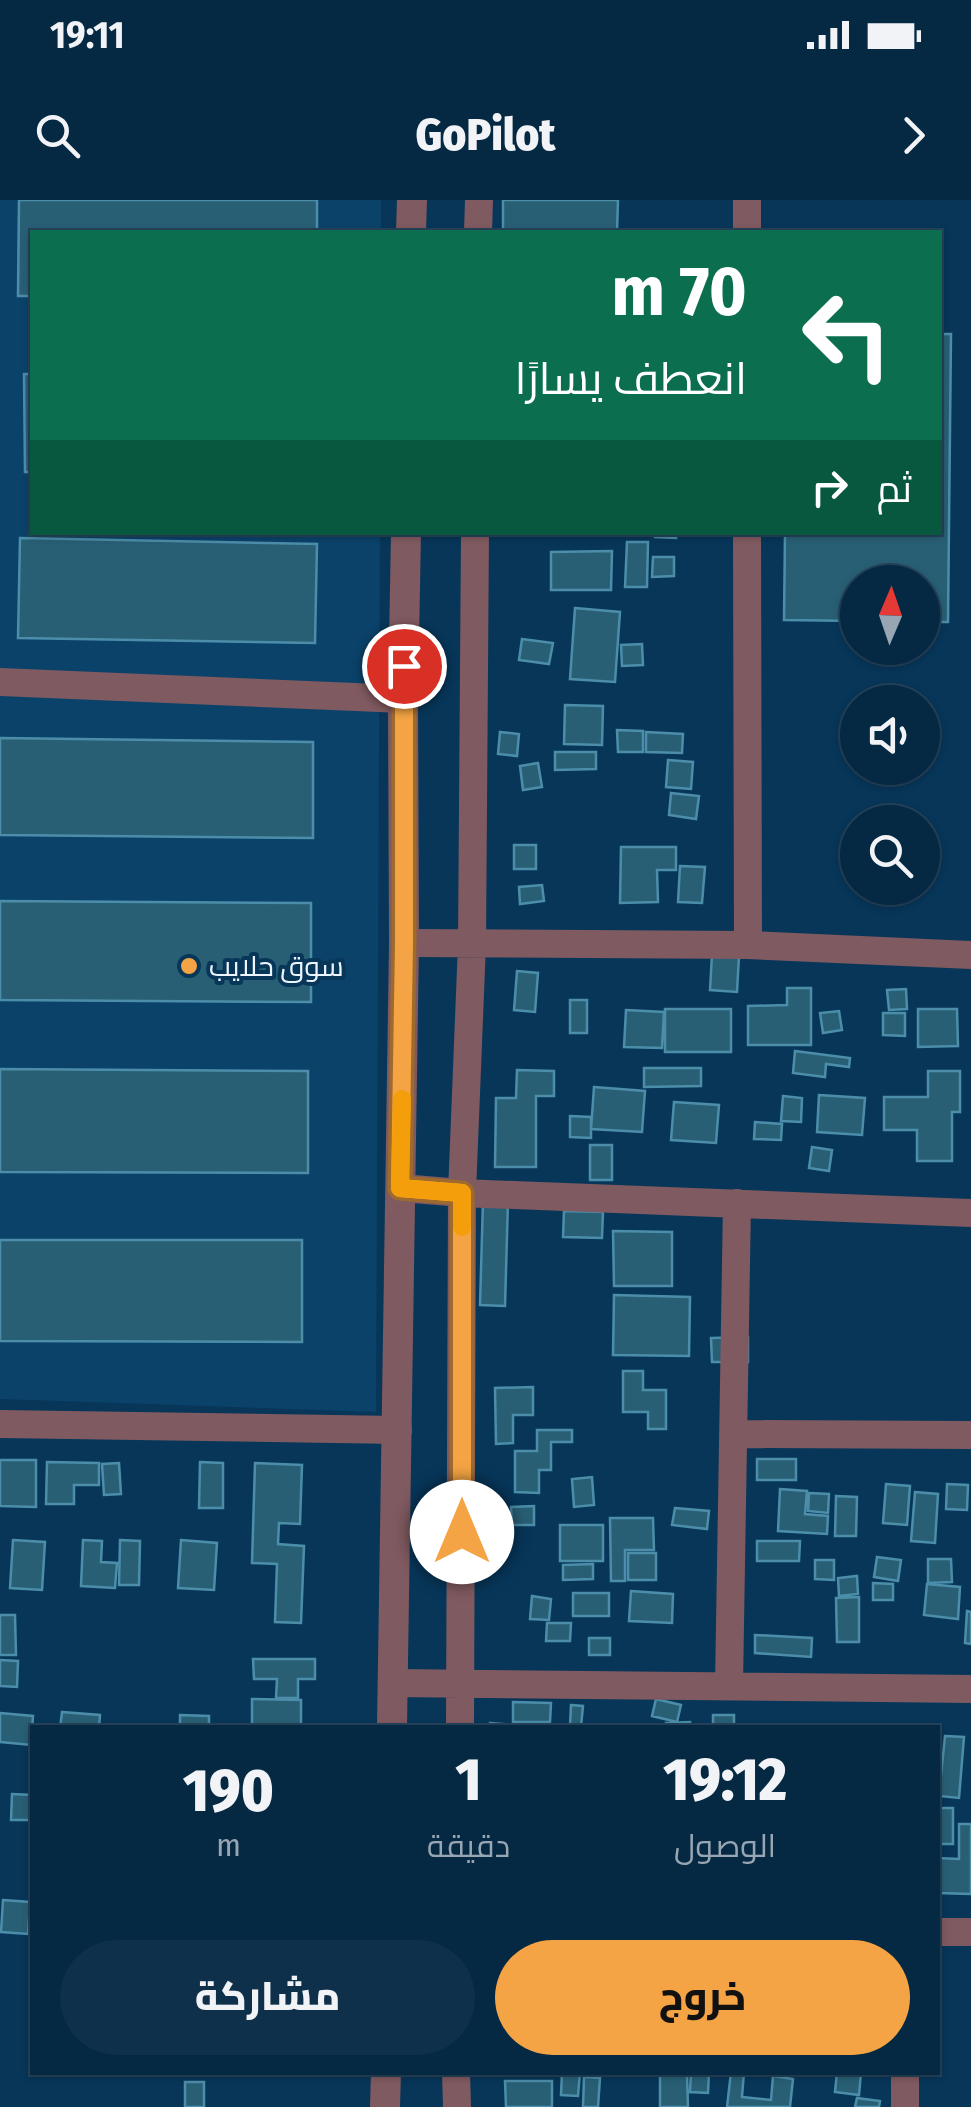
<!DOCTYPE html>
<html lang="ar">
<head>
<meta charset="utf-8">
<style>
  body { margin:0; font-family:"Fira Sans Condensed",Cairo,sans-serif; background:#0e304a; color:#f1f3f6; direction:rtl; height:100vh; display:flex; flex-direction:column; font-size:38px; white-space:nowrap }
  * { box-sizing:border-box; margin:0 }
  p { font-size:32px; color:#97a6b2 }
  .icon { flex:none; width:55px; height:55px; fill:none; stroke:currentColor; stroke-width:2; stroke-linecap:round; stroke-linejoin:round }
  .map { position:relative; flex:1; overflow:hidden; direction:ltr }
  .details { position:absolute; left:30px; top:1525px; width:910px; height:350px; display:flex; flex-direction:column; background:#052843; border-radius:0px; box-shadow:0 2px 8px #0004,0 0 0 2px #26445c; direction:rtl }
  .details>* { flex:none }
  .banner { position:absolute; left:30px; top:30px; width:912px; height:305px; border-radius:0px; box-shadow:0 2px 8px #0004,0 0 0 2px #26445c; direction:rtl; background:#0b6e4f; color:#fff; overflow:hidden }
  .needle { width:65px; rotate:2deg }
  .tools { position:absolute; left:840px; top:365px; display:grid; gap:20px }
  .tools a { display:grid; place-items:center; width:100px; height:100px; border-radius:50%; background:#052843; box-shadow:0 2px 8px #0004,0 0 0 2px #26445c; font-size:50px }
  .pin { position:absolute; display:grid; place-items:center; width:85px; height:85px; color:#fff; margin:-42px; border:5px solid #fff; border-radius:50%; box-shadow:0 2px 10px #0007 }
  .me { position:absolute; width:110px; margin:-55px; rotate:0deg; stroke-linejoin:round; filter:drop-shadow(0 0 8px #0008) }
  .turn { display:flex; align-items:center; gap:35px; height:210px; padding:0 30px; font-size:45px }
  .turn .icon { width:130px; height:130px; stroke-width:2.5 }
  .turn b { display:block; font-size:70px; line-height:85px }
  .then { display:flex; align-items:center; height:95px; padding:0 30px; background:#0003; gap:20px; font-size:38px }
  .eta { display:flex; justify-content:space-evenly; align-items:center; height:170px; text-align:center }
  .eta b { font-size:60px; font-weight:800; line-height:70px }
  .primary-button { display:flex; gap:20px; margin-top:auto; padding:20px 30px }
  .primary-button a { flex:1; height:115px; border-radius:60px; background:#f4a444; color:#111; font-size:40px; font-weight:800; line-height:115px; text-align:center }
  .primary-button a+a { background:#0e304a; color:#f1f3f6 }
  .status { display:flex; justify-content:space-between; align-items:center; height:70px; padding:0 50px; background:#052843; direction:ltr }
  .status svg { height:28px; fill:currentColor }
  header { display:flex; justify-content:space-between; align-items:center; height:130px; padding:0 30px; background:#052843; font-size:45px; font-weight:800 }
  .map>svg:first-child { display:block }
  .built { fill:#0b426a }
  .building { fill:#285f75; stroke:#4c8eaa; stroke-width:2.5 }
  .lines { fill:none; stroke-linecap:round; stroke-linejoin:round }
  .minor { stroke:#7f5a60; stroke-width:28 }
  .tertiary { stroke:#7f5a60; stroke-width:30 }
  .route-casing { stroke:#9f6b2c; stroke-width:25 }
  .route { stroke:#f4a444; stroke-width:18 }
  .slow { stroke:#f59e0b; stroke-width:18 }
  .poi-dot { fill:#f4a444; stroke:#073659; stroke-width:4 }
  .labels { text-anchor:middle; stroke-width:8; stroke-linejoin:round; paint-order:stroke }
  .poi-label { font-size:28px; fill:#ecf5fe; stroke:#073659; text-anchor:start }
</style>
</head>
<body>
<div class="status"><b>19:11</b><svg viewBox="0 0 49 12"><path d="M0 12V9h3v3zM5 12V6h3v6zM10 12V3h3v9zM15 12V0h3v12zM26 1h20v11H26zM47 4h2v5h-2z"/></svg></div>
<header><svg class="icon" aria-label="forward" viewBox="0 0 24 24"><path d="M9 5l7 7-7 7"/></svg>GoPilot<svg class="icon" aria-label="search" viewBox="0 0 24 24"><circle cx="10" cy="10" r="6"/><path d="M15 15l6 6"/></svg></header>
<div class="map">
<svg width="971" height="1907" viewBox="0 0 971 1907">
  <rect width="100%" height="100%" fill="#073659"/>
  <path class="built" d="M0,0H381V32H32V332L380,333L376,1212L0,1199Z"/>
  <path class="building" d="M19,0H317V32H32V96H18Z
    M503,0H618L617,32H503Z
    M940,134H951L948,422H922V382H858V421L784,420L785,332H940Z
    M24,174H32V272H25Z
    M655,332H676V338L655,337Z
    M20,338L317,344L315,443L18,438Z
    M627,342H648L647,387H625Z
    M612,351L611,390H551V352Z
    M653,357H674V376L652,377Z
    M575,408L620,412L615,482L570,479Z
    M522,439L553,443L549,464L519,460Z
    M642,444L643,465L622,466L621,445Z
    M565,505L603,506L602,545L564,544Z
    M617,530L643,531V552H618Z
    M500,532L519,534L517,556L498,554Z
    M646,532L683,534L682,553L646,552Z
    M0,538L313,542V638L0,635Z
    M555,552H596V569L555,570Z
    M668,560L693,562L691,589L666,587Z
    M538,563L542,587L523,590L520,566Z
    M671,593L699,596L696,619L669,615Z
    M514,645H536V669H514Z
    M621,647H676V670H657L658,702L620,703Z
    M680,666L705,667L702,703L678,702Z
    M542,685L544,701L520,704L519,687Z
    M0,701L311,703V802L0,800Z
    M712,754L739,756L737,792L710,790Z
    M517,771L538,773L535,812L514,810Z
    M787,788H811V845H748V806L787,805Z
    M906,789L907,809L889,810L887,790Z
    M570,800H587V833H570Z
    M665,809H731V852H665Z
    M918,809H957L958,846L918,847Z
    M626,810L664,812L662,848L624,847Z
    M839,811L842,830L823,833L820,813Z
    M883,813H905V836L883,835Z
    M795,851L850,858L849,867L826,864L825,877L793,873Z
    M644,868H701V886L644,887Z
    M0,869L308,871V973L0,972Z
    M517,870L554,871V896H536V967H495L496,898H516Z
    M928,871H960V912H952V961H917V930H884V897H928Z
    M594,887L645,891L642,932L591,929Z
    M819,895L865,898L862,935L817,932Z
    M783,896L802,898L801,922L781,921Z
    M674,902L719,905L716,943L671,940Z
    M570,916L591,917V938L570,937Z
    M755,922L782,924L781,940L754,939Z
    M590,945H612V980H590Z
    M812,947L832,950L829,971L809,968Z
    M483,1000L508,1001L505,1106L480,1105Z
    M564,1011L603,1012L602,1038L563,1037Z
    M613,1031L672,1032V1086H614Z
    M0,1040H302V1142L0,1141Z
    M614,1095L690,1097L689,1156L613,1155Z
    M748,1137V1162H712L711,1138Z
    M623,1171H643V1190H666V1229H648V1212H623Z
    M533,1187V1215H513V1243L496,1244L495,1188Z
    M537,1230H572V1242H551V1270H539V1293L515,1292V1251H537Z
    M757,1259H796V1280H757Z
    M0,1260H36V1307L0,1306Z
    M47,1262L99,1263V1285H74V1304H46Z
    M200,1262L223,1263V1308H199Z
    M119,1263L121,1294L104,1295L102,1264Z
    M255,1263L302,1265L300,1324L279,1323L278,1344L304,1346L301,1423L275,1422L277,1364L252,1363Z
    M592,1277L594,1305L574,1307L572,1279Z
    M886,1284L910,1286L907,1325L883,1323Z
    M947,1284L968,1285L967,1310L946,1309Z
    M780,1289L807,1291L805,1314L828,1316L827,1334L778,1331Z
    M915,1292L938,1294L935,1343L911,1341Z
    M809,1293L829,1294L828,1313L808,1311Z
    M836,1296L857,1297L856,1336H835Z
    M534,1306V1325H512L511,1307Z
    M675,1308L709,1311L707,1329L672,1325Z
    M610,1318H653L654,1350H625V1381H611Z
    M560,1325H603V1361H560Z
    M13,1340L45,1342L42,1390L10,1388Z
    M83,1340L102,1341L101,1362L117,1363L115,1388L81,1386Z
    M120,1340L140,1341L139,1385H119Z
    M181,1340L217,1343L214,1390L178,1388Z
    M757,1341H800L799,1361H757Z
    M628,1353H656V1380H628Z
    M877,1357L901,1360L898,1381L874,1377Z
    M928,1359H951L952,1382L928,1383Z
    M815,1360H834V1380L815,1379Z
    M593,1364V1379L563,1380V1365Z
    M857,1376L858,1394L839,1396L838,1378Z
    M873,1383L893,1384V1400H873Z
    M927,1384L960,1387L958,1419L924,1415Z
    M631,1391L673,1394L672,1423L629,1421Z
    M573,1393H609V1416H573Z
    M532,1396L551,1399L549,1420L530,1419Z
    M859,1397V1442H837L836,1398Z
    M967,1411L971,1412V1444L965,1443Z
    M0,1415H15L16,1455H0Z
    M547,1423H571L570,1441H546Z
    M755,1435L812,1438L811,1457L755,1453Z
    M589,1438H610V1455H589Z
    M253,1459H315V1479H298V1498H276L277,1479H254Z
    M0,1460L18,1461L17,1487L0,1486Z
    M252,1499L301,1500V1528H252Z
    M656,1499L681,1505L677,1522L652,1516Z
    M513,1502L551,1503L550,1522H513Z
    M571,1505L583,1506L581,1527L570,1526Z
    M62,1512L100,1515L99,1528H60Z
    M0,1513L33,1516L31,1545L0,1542Z
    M180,1515L209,1516V1528H180Z
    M713,1515H734V1528H713Z
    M690,1522V1528H666V1523Z
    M490,1523L530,1526V1528H490Z
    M945,1536L964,1537L959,1598L939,1596Z
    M12,1594L32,1595V1620H11Z
    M938,1608H953V1644H938Z
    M959,1624H971V1694L938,1693V1658L959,1659Z
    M3,1700L30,1702L28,1734L1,1732Z
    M562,1872H580L578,1896L561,1895Z
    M660,1872H687L688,1907H660Z
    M691,1872H709L708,1893L690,1892Z
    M731,1872H744L742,1897L771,1900L773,1876L793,1879L790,1907H727Z
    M837,1872L861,1873L859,1895L835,1892Z
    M584,1877L600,1878L598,1907H583Z
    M505,1881H552V1907H506Z
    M185,1882H204V1907H185Z
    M857,1898L880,1901L879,1907H855Z"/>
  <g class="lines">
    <path class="minor" d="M478,32L479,0
      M747,32V0
      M747,332L748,745
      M0,482L403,499
      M404,743L748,745L971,755
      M401,988L462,993L971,1013
      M0,1224L398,1230
      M734,1234L971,1235
      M393,1483L971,1489
      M729,1485L737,1003
      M460,1528L462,993L472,744L475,332
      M938,1732H971
      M456,1872L457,1907
      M905,1872V1907"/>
    <path class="tertiary" d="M411,32L412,0
      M392,1528L404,743L403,499L406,332
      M385,1907L386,1872"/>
  </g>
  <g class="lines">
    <g class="route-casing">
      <path id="route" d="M404,466V743L400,988L462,993V1332"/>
    </g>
    <use href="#route" class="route"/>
    <path class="slow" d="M402,899L400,988L462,993V1027"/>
  </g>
  <circle class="poi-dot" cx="189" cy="766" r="10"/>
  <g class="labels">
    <g class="poi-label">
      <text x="209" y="776">سوق حلايب</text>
    </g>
  </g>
</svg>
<div class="tools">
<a><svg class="needle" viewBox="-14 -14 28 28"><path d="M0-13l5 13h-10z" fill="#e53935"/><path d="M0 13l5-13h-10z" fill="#97a6b2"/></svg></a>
<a><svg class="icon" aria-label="sound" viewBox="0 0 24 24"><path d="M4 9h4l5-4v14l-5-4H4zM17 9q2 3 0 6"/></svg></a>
<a><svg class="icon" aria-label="search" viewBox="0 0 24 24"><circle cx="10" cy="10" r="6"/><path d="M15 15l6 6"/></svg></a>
</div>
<div class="pin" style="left:404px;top:466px;background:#d93025"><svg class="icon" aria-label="arrive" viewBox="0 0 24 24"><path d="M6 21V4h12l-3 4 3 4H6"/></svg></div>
<svg class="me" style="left:462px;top:1332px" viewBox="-20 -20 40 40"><circle r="19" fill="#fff"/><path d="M0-13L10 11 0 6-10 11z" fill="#f4a444"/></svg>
<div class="banner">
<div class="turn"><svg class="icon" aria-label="left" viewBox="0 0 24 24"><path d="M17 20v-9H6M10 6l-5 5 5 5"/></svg><div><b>70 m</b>انعطف يسارًا</div></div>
<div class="then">ثم<svg class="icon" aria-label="right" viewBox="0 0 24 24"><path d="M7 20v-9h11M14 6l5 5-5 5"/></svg></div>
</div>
<section class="details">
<div class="eta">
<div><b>19:12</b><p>الوصول</p></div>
<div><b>1</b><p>دقيقة</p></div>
<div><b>190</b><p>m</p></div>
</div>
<div class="primary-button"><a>خروج</a><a>مشاركة</a></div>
</section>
</div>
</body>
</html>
